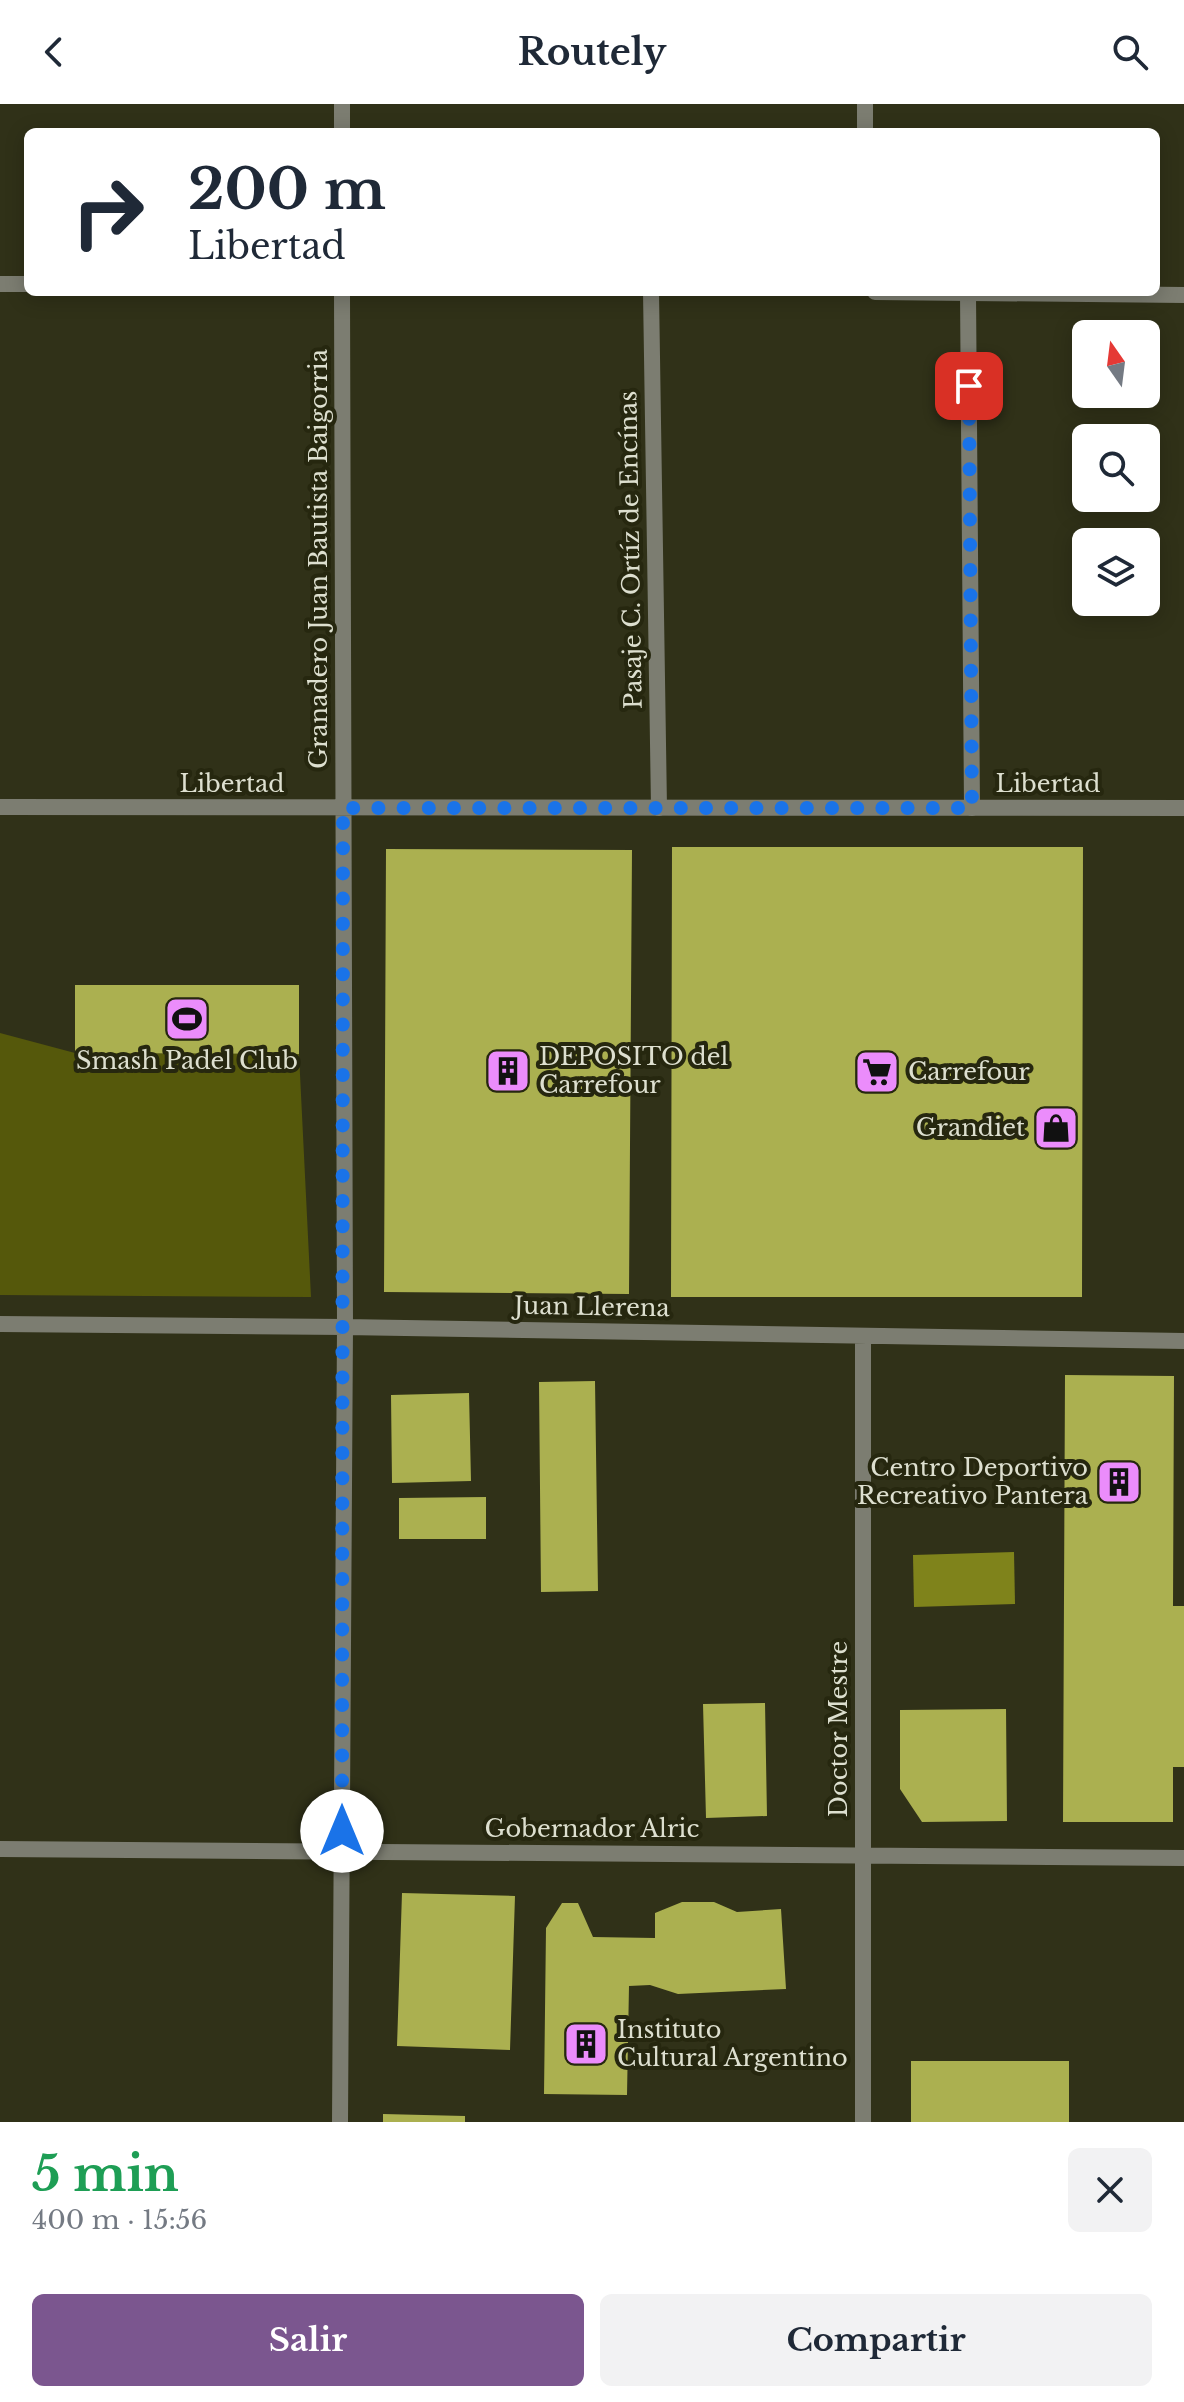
<!DOCTYPE html>
<html lang="es">
<head>
<meta charset="utf-8">
<style>
  body { margin:0; font-family:"Libre Baskerville",serif; background:#f2f2f3; color:#1f2937; height:100vh; display:flex; flex-direction:column; font-size:30px; white-space:nowrap }
  * { box-sizing:border-box; margin:0 }
  p { font-size:26px; color:#747a83 }
  .icon { flex:none; width:44px; height:44px; fill:none; stroke:currentColor; stroke-width:2; stroke-linecap:round; stroke-linejoin:round }
  .map { position:relative; height:2018px; overflow:hidden }
  .details { display:flex; flex-direction:column; background:#fff; flex:1 }
  .details>* { flex:none }
  .hud { position:absolute; left:24px; top:24px; width:1136px; height:168px; border-radius:12px; box-shadow:0 4px 20px #0003; background:#fff; color:#1f2937; overflow:hidden }
  .needle { width:52px; rotate:346deg }
  .buttons { position:absolute; left:1072px; top:216px; display:grid; gap:16px }
  .buttons a { display:grid; place-items:center; width:88px; height:88px; border-radius:12px; background:#fff; box-shadow:0 4px 20px #0003; font-size:40px }
  .pin { position:absolute; display:grid; place-items:center; width:68px; height:68px; color:#fff; margin:-34px; border-radius:16px; box-shadow:0 4px 12px #0006 }
  .me { position:absolute; width:88px; margin:-44px; rotate:0deg; stroke-linejoin:round; filter:drop-shadow(0 0 6px #0008) }
  .turn { display:flex; align-items:center; gap:28px; height:168px; padding:0 32px; font-size:36px }
  .turn .icon { width:104px; height:104px; stroke-width:2.5 }
  .turn b { display:block; font-size:56px; line-height:68px }
  .round { display:grid; place-items:center; flex:none; width:84px; height:84px; border-radius:12px; background:#f2f2f3 }
  .head { display:flex; align-items:center; justify-content:space-between; height:136px; padding:0 32px }
  h1 { font-size:48px; font-weight:700; line-height:60px; color:#1e9e55 }
  .primary-button { display:flex; gap:16px; margin-top:auto; padding:16px 32px }
  .primary-button a { flex:1; height:92px; border-radius:12px; background:#7b568f; color:#fff; font-size:32px; font-weight:700; line-height:92px; text-align:center }
  .primary-button a+a { background:#f2f2f3; color:#1f2937 }
  header { display:flex; justify-content:space-between; align-items:center; height:104px; padding:0 32px; background:#fff; font-size:36px; font-weight:700 }
  .map>svg:first-child { display:block }
  .green { fill:#55580b }
  .water { fill:#7f831b }
  .building { fill:#abb050 }
  .lines { fill:none; stroke-linecap:round; stroke-linejoin:round }
  .service { stroke:#7c7d71; stroke-width:16 }
  .minor { stroke:#7c7d71; stroke-width:16 }
  .route { stroke:#1a73e8; stroke-width:14; stroke-dasharray:0 25.2 }
  .labels { text-anchor:middle; stroke-width:8; stroke-linejoin:round; paint-order:stroke }
  .street-label { font-size:24px; fill:#dddfcf; stroke:#26270f }
  .poi-label { font-size:24px; fill:#dddfcf; stroke:#26270f; text-anchor:start }
</style>
</head>
<body>
<header><svg class="icon" aria-label="back" viewBox="0 0 24 24"><path d="M15 5l-7 7 7 7"/></svg>Routely<svg class="icon" aria-label="search" viewBox="0 0 24 24"><circle cx="10" cy="10" r="6"/><path d="M15 15l6 6"/></svg></header>
<div class="map">
<svg width="1184" height="2018" viewBox="0 0 1184 2018">
  <rect width="100%" height="100%" fill="#303118"/>
  <path class="green" d="M0,929L75,949L299,950L311,1193L0,1191Z"/>
  <path class="water" d="M1014,1448L1015,1500L914,1503L913,1451Z"/>
  <path class="building" d="M672,743H1083L1082,1193H671Z
    M386,745L632,746L629,1190L384,1188Z
    M75,881H299V950L75,949Z
    M1065,1271L1174,1272L1173,1502H1184V1663H1173V1718H1063Z
    M595,1277L598,1487L541,1488L539,1278Z
    M469,1289L471,1377L392,1379L391,1291Z
    M486,1393V1435H399V1394Z
    M765,1599L767,1712L706,1714L703,1600Z
    M1006,1605L1007,1717L922,1718L900,1685V1606Z
    M402,1789L515,1792L510,1946L397,1942Z
    M682,1798H714L737,1808L781,1805L786,1885L678,1890L650,1881L629,1882L627,1991L544,1990L546,1824L562,1799H578L593,1833L655,1834V1809Z
    M911,1957H1069V2018H911Z
    M383,2010L465,2012V2018H383Z"/>
  <g class="lines">
    <path class="service" d="M651,188L659,704
      M968,189L972,704"/>
    <path class="minor" d="M342,0V28
      M865,28V0
      M0,180H28
      M875,188L1184,191
      M0,703L1184,704
      M0,1220L345,1223L1184,1237
      M863,1232V2018
      M0,1745L1184,1754
      M340,2018L345,1223L342,188"/>
  </g>
  <g class="lines">
    <path class="route" d="M342,1727L343,704H972L969,282"/>
  </g>
  <defs>
    <g id="stadium-square" transform="scale(2.3)"><rect x="-9" y="-9" width="18" height="18" rx="4" fill="#eb8cfb" stroke="#26270f"/><path d="M0-5a6.5 5 0 1 0 0 10a6.5 5 0 1 0 0-10ZM-3.5-1.8h7v3.6h-7Z" fill="#111"/></g>
    <g id="building-square" transform="scale(2.3)"><rect x="-9" y="-9" width="18" height="18" rx="4" fill="#eb8cfb" stroke="#26270f"/><path d="M-4-6H4V6H1V3H-1V6H-4ZM-2.5-4.3h1.7v1.8h-1.7ZM.8-4.3h1.7v1.8H.8ZM-2.5-1h1.7V.8h-1.7ZM.8-1h1.7V.8H.8Z" fill="#111"/></g>
    <g id="supermarket-square" transform="scale(2.3)"><rect x="-9" y="-9" width="18" height="18" rx="4" fill="#eb8cfb" stroke="#26270f"/><path d="M-6-5.5h2.5l.6 2H6L4.5 2H-2.5L-4.4-4H-6ZM-1.5 3.2a1.3 1.3 0 1 0 .1 0ZM3 3.2a1.3 1.3 0 1 0 .1 0Z" fill="#111"/></g>
    <g id="shop-square" transform="scale(2.3)"><rect x="-9" y="-9" width="18" height="18" rx="4" fill="#eb8cfb" stroke="#26270f"/><path d="M-5-2.5h2.3a2.7 3.5 0 0 1 5.4 0H5L5.5 6h-11ZM-1.5-2.5h3a1.5 2.3 0 0 0-3 0Z" fill="#111"/></g>
  </defs>
  <g fill-rule="evenodd">
    <use href="#stadium-square" x="187" y="915"/>
    <use href="#building-square" x="508" y="967"/>
    <use href="#supermarket-square" x="877" y="968"/>
    <use href="#shop-square" x="1056" y="1024"/>
    <use href="#building-square" x="1119" y="1378"/>
    <use href="#building-square" x="586" y="1940"/>
  </g>
  <g class="labels">
    <g class="street-label">
      <text transform="translate(631 446) rotate(-91)" y="8">Pasaje C. Ortíz de Encínas</text>
      <text transform="translate(319 455) rotate(-90)" y="8">Granadero Juan Bautista Baigorria</text>
      <text x="232" y="688">Libertad</text>
      <text x="1048" y="688">Libertad</text>
      <text transform="translate(592 1203) rotate(1)" y="8">Juan Llerena</text>
      <text transform="translate(839 1625) rotate(-90)" y="8">Doctor Mestre</text>
      <text x="592" y="1733">Gobernador Alric</text>
    </g>
    <g class="poi-label">
      <text x="539" y="961">DEPOSITO del<tspan x="539" dy="28">Carrefour</tspan></text>
      <text x="187" y="965" text-anchor="middle">Smash Padel Club</text>
      <text x="908" y="976">Carrefour</text>
      <text x="1025" y="1032" text-anchor="end">Grandiet</text>
      <text x="1088" y="1372" text-anchor="end">Centro Deportivo<tspan x="1088" dy="28">Recreativo Pantera</tspan></text>
      <text x="617" y="1934">Instituto<tspan x="617" dy="28">Cultural Argentino</tspan></text>
    </g>
  </g>
</svg>
<div class="buttons">
<a><svg class="needle" viewBox="-14 -14 28 28"><path d="M0-13l5 13h-10z" fill="#e53935"/><path d="M0 13l5-13h-10z" fill="#747a83"/></svg></a>
<a><svg class="icon" aria-label="search" viewBox="0 0 24 24"><circle cx="10" cy="10" r="6"/><path d="M15 15l6 6"/></svg></a>
<a><svg class="icon" aria-label="layers" viewBox="0 0 24 24"><path d="M12 4l9 5-9 5-9-5zM3 14l9 5 9-5"/></svg></a>
</div>
<div class="pin" style="left:969px;top:282px;background:#d93025"><svg class="icon" aria-label="arrive" viewBox="0 0 24 24"><path d="M6 21V4h12l-3 4 3 4H6"/></svg></div>
<svg class="me" style="left:342px;top:1727px" viewBox="-20 -20 40 40"><circle r="19" fill="#fff"/><path d="M0-13L10 11 0 6-10 11z" fill="#1a73e8"/></svg>
<div class="hud">
<div class="turn"><svg class="icon" aria-label="right" viewBox="0 0 24 24"><path d="M7 20v-9h11M14 6l5 5-5 5"/></svg><div><b>200 m</b>Libertad</div></div>
</div>
</div>
<section class="details">
<div class="head"><div><h1>5 min</h1><p>400 m · 15:56</p></div><a class="round"><svg class="icon" aria-label="close" viewBox="0 0 24 24"><path d="M6 6l12 12M18 6L6 18"/></svg></a></div>
<div class="primary-button"><a>Salir</a><a>Compartir</a></div>
</section>
</body>
</html>
